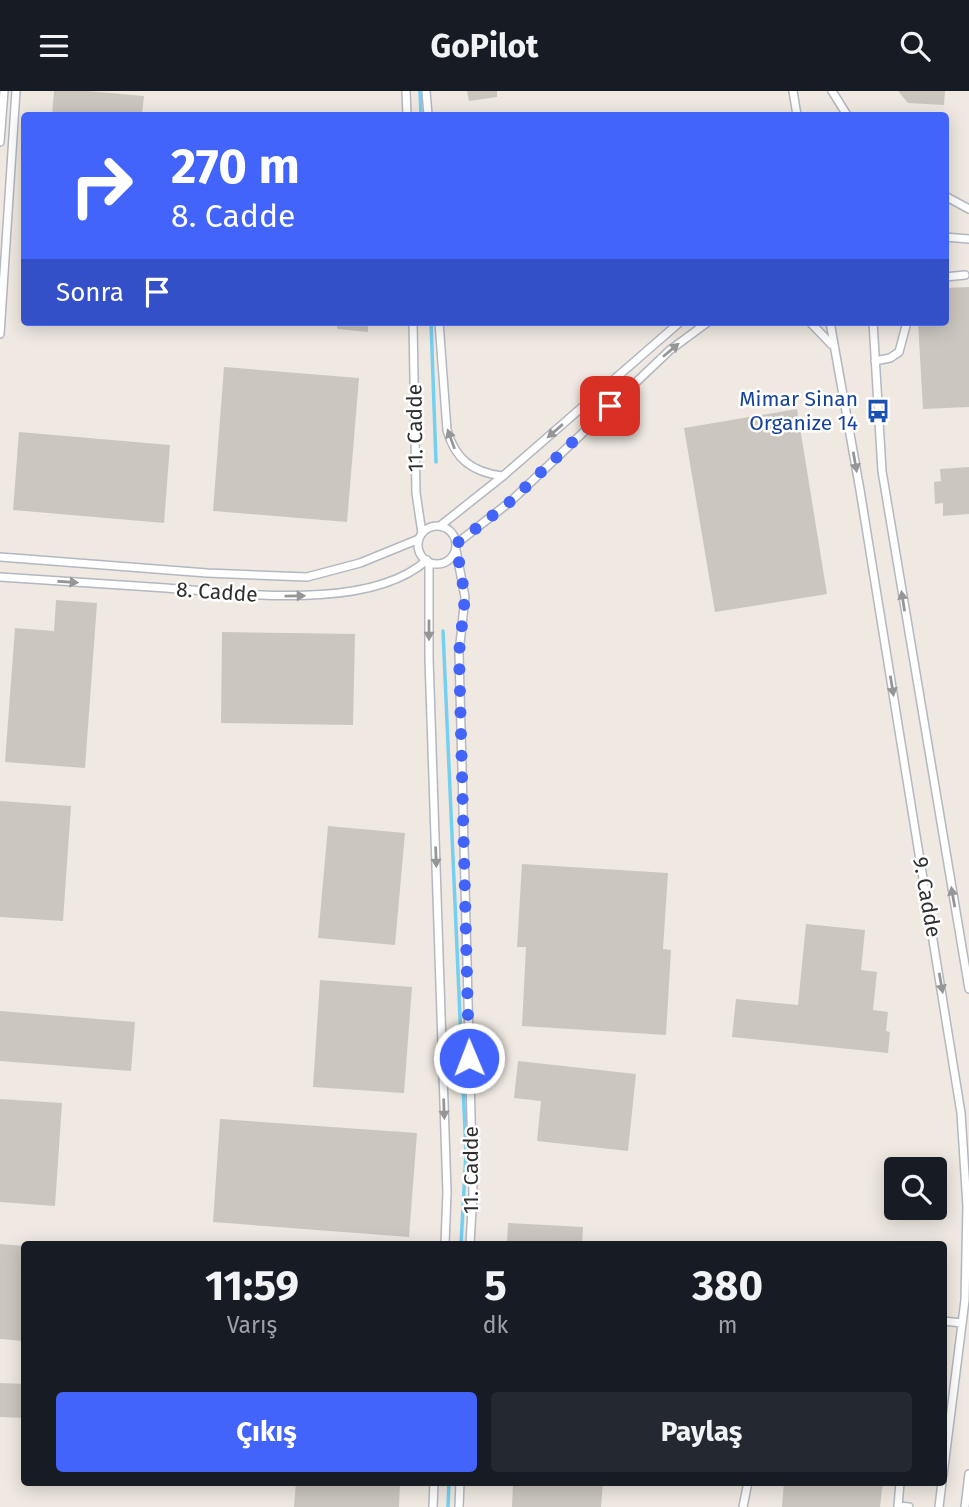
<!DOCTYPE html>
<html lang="tr">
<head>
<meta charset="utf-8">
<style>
  body { margin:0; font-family:"Fira Sans",sans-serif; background:#242831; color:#f1f3f6; height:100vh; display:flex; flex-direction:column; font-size:26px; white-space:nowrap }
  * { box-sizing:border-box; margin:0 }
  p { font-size:23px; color:#9ea1a6 }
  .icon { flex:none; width:38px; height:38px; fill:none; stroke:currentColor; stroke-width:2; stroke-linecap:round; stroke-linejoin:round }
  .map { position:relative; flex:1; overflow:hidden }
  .side { position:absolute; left:21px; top:1150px; width:926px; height:245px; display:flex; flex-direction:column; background:#171b24; border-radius:7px; box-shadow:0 4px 18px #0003 }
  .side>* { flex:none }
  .banner { position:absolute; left:21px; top:21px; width:928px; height:214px; border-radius:7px; box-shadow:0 4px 18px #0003; background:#4264fb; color:#fff; overflow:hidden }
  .tools { position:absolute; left:884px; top:1066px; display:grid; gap:14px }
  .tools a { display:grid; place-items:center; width:63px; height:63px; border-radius:7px; background:#171b24; box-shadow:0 4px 18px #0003; font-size:35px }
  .pin { position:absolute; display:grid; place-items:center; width:60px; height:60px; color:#fff; margin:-30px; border-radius:14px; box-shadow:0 4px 10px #0006 }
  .me { position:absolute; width:77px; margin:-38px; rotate:359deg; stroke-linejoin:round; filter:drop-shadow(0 0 5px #0008) }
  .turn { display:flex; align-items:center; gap:24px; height:147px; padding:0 35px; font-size:32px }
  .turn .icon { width:91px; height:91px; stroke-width:2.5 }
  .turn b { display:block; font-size:49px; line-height:60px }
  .then { display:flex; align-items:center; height:66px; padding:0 35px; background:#0003; gap:14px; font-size:26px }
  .eta { display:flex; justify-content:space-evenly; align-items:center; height:119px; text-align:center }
  .eta b { font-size:42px; font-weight:700; line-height:49px }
  .button { display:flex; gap:14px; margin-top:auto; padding:14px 35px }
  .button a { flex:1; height:80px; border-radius:7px; background:#4264fb; color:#fff; font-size:28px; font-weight:700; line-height:80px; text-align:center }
  .button a+a { background:#242831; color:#f1f3f6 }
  header { display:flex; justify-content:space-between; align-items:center; height:91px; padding:0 35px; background:#171b24; font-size:32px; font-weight:700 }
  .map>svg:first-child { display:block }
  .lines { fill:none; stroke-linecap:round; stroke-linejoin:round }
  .stream { stroke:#75cff0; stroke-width:3.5 }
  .building { fill:#cbc7bf }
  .service-casing { stroke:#b4b7c1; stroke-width:10 }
  .service { stroke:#fff; stroke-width:7 }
  .oneway { fill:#969696 }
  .route { stroke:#4264fb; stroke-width:12; stroke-dasharray:0 21.6 }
  .labels { text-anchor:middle; stroke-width:5; stroke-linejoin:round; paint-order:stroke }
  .transit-label { font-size:21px; fill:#164399; stroke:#fff; text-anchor:end }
  .street-label { font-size:21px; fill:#2e2e2e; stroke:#fff }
</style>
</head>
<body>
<header><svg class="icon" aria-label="menu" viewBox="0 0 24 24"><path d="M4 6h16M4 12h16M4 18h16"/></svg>GoPilot<svg class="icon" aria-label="search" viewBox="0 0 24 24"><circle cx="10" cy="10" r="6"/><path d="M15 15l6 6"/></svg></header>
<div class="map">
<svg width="969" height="1416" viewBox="0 0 969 1416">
  <rect width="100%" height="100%" fill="#efe9e1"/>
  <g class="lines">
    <path class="stream" d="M420,0L421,24
      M431,231L436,371
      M443,540L466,1062L461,1153
      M448,1416L449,1391"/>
  </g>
  <path class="building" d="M54,0H88L144,5L142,24H52Z
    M467,0H497V6L469,10Z
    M898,0H945L944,14L908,12Z
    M969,196V316L923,318L918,231H945V197Z
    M337,231H368V241L337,238Z
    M224,276L359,287L347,431L213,420Z
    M797,318L827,503L715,521L684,337Z
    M19,341L170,354L164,432L13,419Z
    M969,376V423L943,425V412L935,413L934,391L941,390L940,378Z
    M56,509L97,512L85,677L5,671L15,537L54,540Z
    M222,541L355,543L353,634L221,632Z
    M0,710L71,715L63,830L0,826Z
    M328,735L405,742L395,854L318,847Z
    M522,773L668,782L663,858L671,859L666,944L522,935L526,856H517Z
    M806,833L865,839L861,879L877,881L873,919L888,921L886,940L890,941L888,962L732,946L736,908L798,914Z
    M320,889L412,896L404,1002L313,996Z
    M0,920L135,931L131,980L0,970Z
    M518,970L636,983L628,1060L537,1050L541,1010L514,1007Z
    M0,1008L62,1012L55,1115L0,1111Z
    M220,1028L417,1042L409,1146L213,1131Z
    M508,1132L583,1136L582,1153H507Z
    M0,1153L24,1155V1250L0,1248Z
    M0,1292L24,1293V1327L0,1326Z
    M296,1391H400L399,1416H294Z
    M513,1391H603L601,1416H512Z
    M784,1391H883L880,1416H782Z"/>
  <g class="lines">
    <g class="service-casing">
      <path id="service" d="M406,0L407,24
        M426,0L428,24
        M793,0L797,24
        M832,0L847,24
        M0,51L4,0
        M945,105L969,118
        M945,146L969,148
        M945,186L965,184
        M413,231L416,402L422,442
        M439,231L447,339C455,368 472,381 502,385
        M810,231L831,253
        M830,231L860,399L961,1022L967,1115L965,1209L943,1384
        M873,231L882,380L969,898
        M0,243L16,0
        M875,270L890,267L899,261L907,231
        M440,435L503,385L680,231
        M418 454a19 19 0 1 1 38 0a19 19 0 1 1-38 0Z
        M456,453L511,410L670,259L708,231
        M456,459L465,506L459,562L473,1102L470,1153
        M0,466L207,482L307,486L360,472L419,448
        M429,471V568L447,1101L445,1153
        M0,486C55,490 111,493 166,497C239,502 369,521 427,469
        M943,1230L962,1232
        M898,1415L909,1416
        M433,1416L434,1391
        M459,1416L460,1391
        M743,1416L748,1391
        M898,1416L900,1391
        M939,1416L942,1391
        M965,1416L969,1383"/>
    </g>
    <use href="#service" class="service"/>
  </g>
  <defs><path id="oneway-solid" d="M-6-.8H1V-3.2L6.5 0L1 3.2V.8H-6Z" transform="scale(1.75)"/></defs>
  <g class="oneway">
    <use href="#oneway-solid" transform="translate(671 259) rotate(-40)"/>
    <use href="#oneway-solid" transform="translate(555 340) rotate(139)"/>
    <use href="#oneway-solid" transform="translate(451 348) rotate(-110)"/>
    <use href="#oneway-solid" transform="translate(855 371) rotate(80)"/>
    <use href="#oneway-solid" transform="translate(68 491) rotate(4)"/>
    <use href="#oneway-solid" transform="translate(295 505) rotate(-1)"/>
    <use href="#oneway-solid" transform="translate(903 510) rotate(-99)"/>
    <use href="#oneway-solid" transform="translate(429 539) rotate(90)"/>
    <use href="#oneway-solid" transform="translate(892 595) rotate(81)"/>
    <use href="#oneway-solid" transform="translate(436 766) rotate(88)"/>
    <use href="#oneway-solid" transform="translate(953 806) rotate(-100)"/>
    <use href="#oneway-solid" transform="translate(941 892) rotate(80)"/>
    <use href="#oneway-solid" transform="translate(444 1018) rotate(88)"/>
  </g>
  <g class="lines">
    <path class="route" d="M469,967L459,562L465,506L456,453L511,410L610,315"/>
  </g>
  <defs>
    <g id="bus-bare" transform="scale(1.89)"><path d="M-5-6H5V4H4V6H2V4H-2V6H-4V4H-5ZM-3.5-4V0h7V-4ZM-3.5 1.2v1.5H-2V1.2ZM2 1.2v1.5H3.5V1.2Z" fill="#1a4fb4" stroke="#fff" stroke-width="2.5" paint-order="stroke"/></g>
  </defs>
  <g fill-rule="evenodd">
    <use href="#bus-bare" x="878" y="320"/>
  </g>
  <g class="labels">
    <g class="transit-label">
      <text x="858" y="315">Mimar Sinan<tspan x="858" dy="24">Organize 14</tspan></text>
    </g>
    <g class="street-label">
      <text transform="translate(415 337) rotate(-91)" y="7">11. Cadde</text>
      <text transform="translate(217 501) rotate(4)" y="7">8. Cadde</text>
      <text transform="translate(927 806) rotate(80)" y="7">9. Cadde</text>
      <text transform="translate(471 1079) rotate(-90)" y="7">11. Cadde</text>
    </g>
  </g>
</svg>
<div class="tools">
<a><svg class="icon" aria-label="search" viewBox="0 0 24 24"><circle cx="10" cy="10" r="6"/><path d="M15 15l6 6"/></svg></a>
</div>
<div class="pin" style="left:610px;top:315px;background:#d93025"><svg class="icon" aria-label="arrive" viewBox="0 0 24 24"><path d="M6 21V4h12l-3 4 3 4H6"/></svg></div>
<svg class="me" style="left:469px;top:967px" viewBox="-20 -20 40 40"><circle r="17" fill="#4264fb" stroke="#fff" stroke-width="3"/><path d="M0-11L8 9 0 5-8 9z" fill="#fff"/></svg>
<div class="banner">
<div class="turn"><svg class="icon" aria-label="right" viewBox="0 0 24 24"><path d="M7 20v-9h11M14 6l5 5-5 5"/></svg><div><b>270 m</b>8. Cadde</div></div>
<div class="then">Sonra<svg class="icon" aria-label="arrive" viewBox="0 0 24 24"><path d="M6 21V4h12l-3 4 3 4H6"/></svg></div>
</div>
<section class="side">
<div class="eta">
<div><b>11:59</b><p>Varış</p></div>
<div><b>5</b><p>dk</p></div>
<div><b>380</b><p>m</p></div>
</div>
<div class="button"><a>Çıkış</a><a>Paylaş</a></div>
</section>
</div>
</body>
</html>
